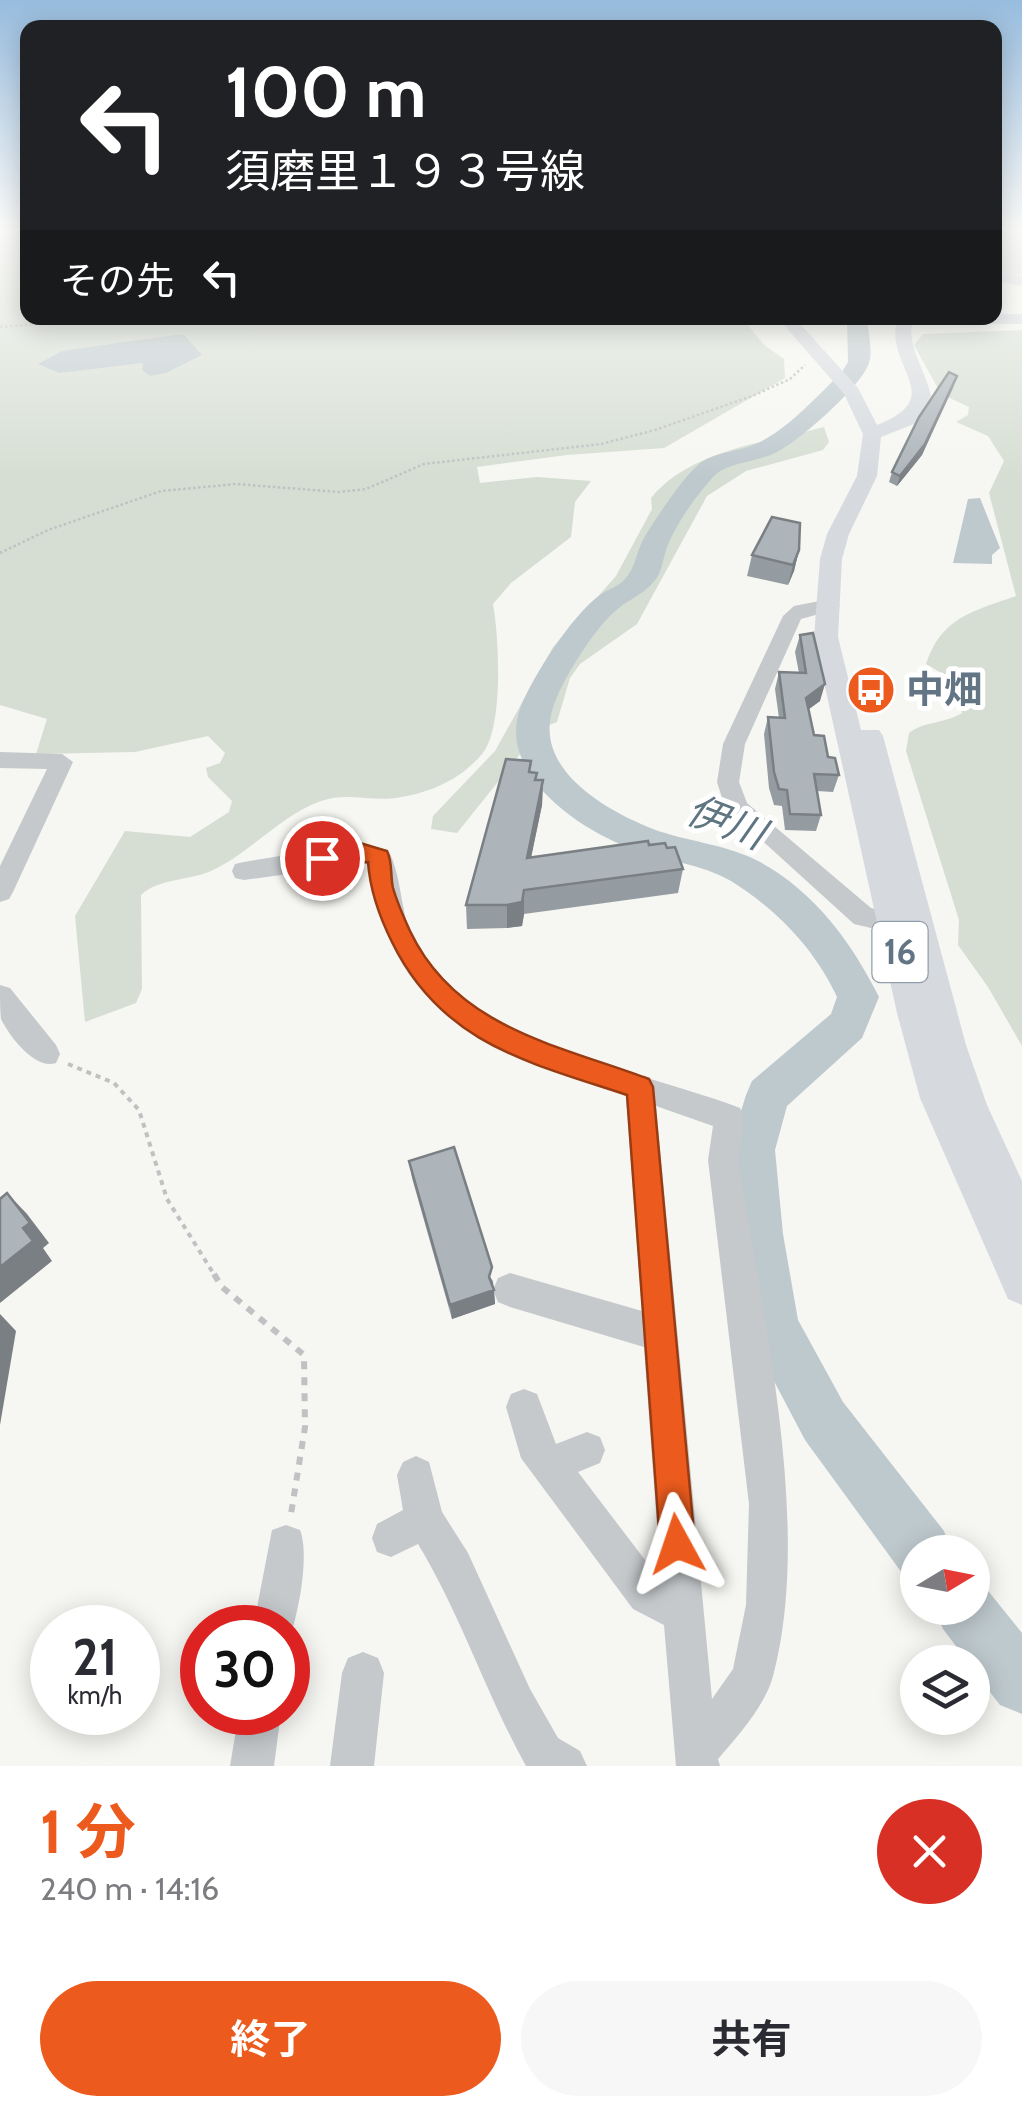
<!DOCTYPE html>
<html lang="ja">
<head>
<meta charset="utf-8">
<style>
  body { margin:0; font-family:Cabin,"Noto Sans JP",sans-serif; background:#f7f7f7; color:#2b2b33; height:100vh; display:flex; flex-direction:column; font-size:38px; white-space:nowrap }
  * { box-sizing:border-box; margin:0 }
  p { font-size:32px; color:#7c7c81 }
  .icon { flex:none; width:55px; height:55px; fill:none; stroke:currentColor; stroke-width:2; stroke-linecap:round; stroke-linejoin:round }
  .map { position:relative; height:1766px; overflow:hidden }
  .drawer { display:flex; flex-direction:column; background:#fff; flex:1 }
  .drawer>* { flex:none }
  .hud { position:absolute; left:20px; top:20px; width:982px; height:305px; border-radius:20px; box-shadow:0 5px 25px #0003; background:#202124; color:#fff; overflow:hidden }
  .needle { width:65px; rotate:80deg }
  .tools { position:absolute; left:900px; top:1535px; display:grid; gap:20px }
  .tools a { display:grid; place-items:center; width:90px; height:90px; border-radius:50%; background:#fff; box-shadow:0 5px 25px #0003; font-size:50px }
  .speed { position:absolute; left:30px; top:1605px; display:flex; gap:20px; font-size:50px; font-weight:700; text-align:center }
  .speed>* { display:grid; place-content:center; width:130px; height:130px; border-radius:50%; background:#fff; box-shadow:0 5px 25px #0003; line-height:1 }
  .speed small { font-size:25px; font-weight:400 }
  .speed .limit { border:15px solid #d22; background:#fff; color:#111 }
  .pin { position:absolute; display:grid; place-items:center; width:85px; height:85px; color:#fff; margin:-42px; border:5px solid #fff; border-radius:50%; box-shadow:0 2px 10px #0007 }
  .me { position:absolute; width:110px; margin:-55px; rotate:355deg; stroke-linejoin:round; filter:drop-shadow(0 0 8px #0008) }
  .turn { display:flex; align-items:center; gap:35px; height:210px; padding:0 40px; font-size:45px }
  .turn .icon { width:130px; height:130px; stroke-width:2.5 }
  .turn b { display:block; font-size:70px; line-height:85px }
  .then { display:flex; align-items:center; height:95px; padding:0 40px; background:#0003; gap:20px; font-size:38px }
  .round { display:grid; place-items:center; flex:none; width:105px; height:105px; border-radius:52px; background:#f7f7f7 }
  .overview { display:flex; align-items:center; justify-content:space-between; height:170px; padding:0 40px }
  h1 { font-size:60px; font-weight:700; line-height:75px; color:#ec5b1d }
  .action { display:flex; gap:20px; margin-top:auto; padding:20px 40px }
  .action a { flex:1; height:115px; border-radius:60px; background:#ec5b1d; color:#fff; font-size:40px; font-weight:700; line-height:115px; text-align:center }
  .action a+a { background:#f7f7f7; color:#2b2b33 }
  .map>svg:first-child { display:block }
  .green { fill:#d6ded3; fill-rule:evenodd }
  .water { fill:#bec9ce }
  .lines { fill:none; stroke-linecap:round; stroke-linejoin:round }
  .river { fill:#bec9ce; fill-rule:evenodd }
  .path-far2 { stroke:#bfc1c3; stroke-width:2.5; stroke-dasharray:2.5 2.5; stroke-linecap:butt }
  .path-far1 { stroke:#bfc1c3; stroke-width:4; stroke-dasharray:5 5; stroke-linecap:butt }
  .path { stroke:#bfc1c3; stroke-width:6; stroke-dasharray:8 8; stroke-linecap:butt }
  .minor { fill:#c5c9cc; fill-rule:evenodd }
  .major { fill:#d6dadf; fill-rule:evenodd }
  .highway { fill:#d6dadf; fill-rule:evenodd }
  .wall { fill:#959ca1 }
  .shaded-wall { fill:#797f83 }
  .building { fill:#adb5bb; stroke:#797f83; stroke-width:2.5 }
  .route { fill:#ec5b1d; stroke:#993b13; stroke-width:2.5 }
  .labels { text-anchor:middle; stroke-width:10; stroke-linejoin:round; paint-order:stroke }
  .shield { fill:#fff; stroke:#929eaa; stroke-width:2.5 }
  .shield-label { font-size:35px; font-weight:bold; fill:#637485 }
  .poi-label { font-size:38px; font-weight:bold; fill:#637485; stroke:#fff; text-anchor:start }
  .water-label { font-size:40px; font-style:italic; fill:#5f7682; stroke:#fff }
</style>
</head>
<body>
<div class="map">
<svg width="1022" height="1766" viewBox="0 0 1022 1766">
  <rect width="100%" height="100%" fill="#f6f6f2"/>
  <path class="green" d="M0,230H27L28,318H742L764,345L784,359L785,378L664,448L567,455L477,467L480,483L537,477L591,481L575,502L571,537L511,583L493,604C499,636 504,729 482,754C460,780 430,793 396,798C371,801 345,792 321,801C279,816 251,853 211,871C188,881 159,878 141,895L142,989L136,1003L85,1022L75,916L125,831L190,837L229,812L232,801L208,777L206,768L220,763L225,753L208,736L135,752L36,754L47,719L0,705ZM174,335L144,363L127,362L59,373L100,347Z
    M995,230H1022V275L995,271Z
    M1022,330V1046L988,987L958,945L959,920L906,751L909,733C924,721 944,724 962,713L948,677L926,664C941,617 974,611 1016,596L989,493L1004,461L988,436L956,422L968,415L969,407L941,394L914,345L923,334Z
    M824,427L829,442L823,450L746,471L707,496L637,624L580,664L570,678L557,722L541,728L457,833L431,829L433,816L495,751L553,647L616,576L652,509L651,498C690,450 767,442 824,427Z"/>
  <path class="water" d="M174,335H184L202,355L166,373L150,376L142,370L143,363L59,373L38,364L62,351Z
    M980,498L1000,548L992,555V564L953,563L968,499Z"/>
  <g class="lines">
    <path class="river" d="M847,318H867C868,331 873,351 869,363C861,387 799,441 777,452C759,462 728,462 714,476C698,493 676,524 668,545C664,554 663,565 659,574C649,592 634,596 619,608C597,624 561,681 553,708C533,769 605,810 653,829C685,841 723,844 754,859C812,888 851,941 879,997L862,1038L787,1106L775,1150L783,1234L798,1320L843,1402L944,1531L952,1552H918V1579L902,1573L805,1440L755,1345L747,1327L735,1234L729,1150L746,1095L752,1081L831,1014L837,997C815,949 776,909 731,881C702,864 662,860 630,848C578,829 495,772 521,706C533,676 573,614 600,595C608,589 618,587 625,579C636,567 636,552 644,538C656,518 681,480 698,465C713,451 743,452 762,441C792,425 817,396 842,372L848,362Z
      M972,1581L985,1587L1022,1633V1714L1000,1705L972,1669V1662H968L943,1629L934,1608H972Z"/>
    <path class="path-far2" d="M0,327L118,318
      M0,553L48,530L161,491L236,484L339,492L366,489L424,464L601,444L655,430L752,396L790,379L805,365"/>
    <path class="path-far1" d="M68,1064L114,1083L139,1110L167,1199L215,1276"/>
    <path class="path" d="M214,1274L222,1287L304,1355L305,1427L291,1514"/>
    <path class="minor" d="M830,599L840,605L837,609L801,619L745,744L739,782L747,803L871,908L918,920L922,927L918,934L909,937L854,924L725,807L717,782L723,744L783,616L794,606Z
      M0,752L62,754L73,762L13,892L9,899L0,902V866L47,769L0,768Z
      M360,843L388,850C403,877 399,914 416,945C473,1045 640,1070 740,1108L744,1118L738,1160C762,1313 813,1527 773,1676C765,1706 738,1736 718,1759L720,1766H676L664,1625L633,1609L521,1458L506,1407L511,1394L524,1389L537,1394L556,1444L587,1432L600,1437L605,1450L600,1463L578,1472L661,1581L644,1347L510,1307L498,1302L493,1290L498,1278L510,1273L642,1311L626,1096C490,1051 393,1020 368,863L244,880L235,878L232,871L235,864L244,862ZM656,1106L713,1126L708,1160L749,1504L746,1605L733,1669L712,1699Z
      M0,985L10,988L56,1045L60,1054L56,1063C35,1070 10,1037 1,1019C0,1010 0,995 0,985Z
      M416,1456L429,1462L442,1512L468,1553L530,1689L558,1738L580,1751L587,1766H526C486,1694 461,1615 418,1544L391,1557L377,1552L372,1538L377,1524L403,1510L397,1475L403,1462Z
      M286,1525L300,1530C310,1555 298,1617 288,1642V1628H253L272,1530Z
      M363,1652L378,1658L384,1673L374,1766H330L342,1673L348,1658Z
      M239,1712H281L274,1766H230Z"/>
    <path class="major" d="M995,314H1022V324H912C908,350 926,370 931,396L914,424L881,437L877,476L849,534L842,559L838,637L861,730H879L883,736L966,1045L987,1105L1022,1181V1305L1008,1299L920,1098L897,1013L814,637L820,559L827,534L857,476L863,434L844,394L778,318H995ZM896,324C888,369 947,398 877,425L858,388L801,325Z"/>
    <path class="highway" d="M995,271L1022,276V286L995,281Z"/>
  </g>
  <path class="wall" d="M954,386L922,455L897,486L889,482L892,472Z
    M799,550L794,571L788,585L747,576L752,555Z
    M800,635L820,701L809,709L814,735L839,775L833,792L817,791L821,815L816,831L785,830L782,806L774,805L769,788L764,734L768,717L779,718L775,689L779,672L799,673L795,652Z
    M531,772L536,780H543L542,805L531,857L649,845L667,848L683,869L678,893L524,914L522,926L507,928L467,929L466,905Z
    M409,1161L493,1281L495,1304L452,1319L412,1178Z"/>
  <path class="shaded-wall" d="M957,376L922,455L897,486L900,476Z
    M799,550L794,571L788,585L793,565Z
    M825,684L820,701L802,714L806,698Z
    M543,780L542,805L526,882L527,858Z
    M524,890V914L522,926L507,928V905Z
    M7,1193L27,1214L49,1243L43,1248L52,1261L0,1303V1267L23,1228Z
    M494,1290L495,1304L452,1319L450,1305Z
    M0,1314L16,1331L0,1425Z"/>
  <path class="building" d="M949,372L957,376L925,444L900,476L892,472L919,417Z
    M772,517L800,523L799,550L793,565L752,555Z
    M813,633L825,684L806,698L814,735L824,736L828,757L835,758L839,775L814,774L821,815L790,814L787,790L779,789L774,772L768,717L785,718L779,672L806,673L800,635Z
    M506,759L531,761L529,772L537,773L535,780H543L527,858L648,841L649,845L665,843L667,848L675,847L683,869L524,890L522,902L507,905H466Z
    M454,1147L492,1267L489,1277L494,1290L450,1305L409,1161Z
    M7,1193L30,1223L23,1228L33,1241L0,1267V1199Z"/>
  <linearGradient id="sky" x2="0" y2="1"><stop stop-color="#97bcde"/><stop offset="0.48" stop-color="#fbfbf9"/><stop offset="1" stop-color="#fbfbf9" stop-opacity="0"/></linearGradient>
  <rect width="1022" height="477" fill="url(#sky)"/>
  <path class="route" d="M360,843L387,851C393,863 390,875 393,888C397,902 404,918 410,931C456,1028 558,1045 649,1079L653,1087L695,1544L690,1556L677,1561L665,1556L660,1544L627,1095C528,1062 442,1044 392,942C379,916 370,891 368,862L322,866L311,858L322,850Z"/>
  <defs>
    <g id="bus-disc" transform="scale(2.5)"><circle r="9.5" fill="#ec5b1d" stroke="#fff"/><path d="M-5-6H5V4H4V6H2V4H-2V6H-4V4H-5ZM-3.5-4V0h7V-4ZM-3.5 1.2v1.5H-2V1.2ZM2 1.2v1.5H3.5V1.2Z" fill="#fff"/></g>
  </defs>
  <g fill-rule="evenodd">
    <use href="#bus-disc" x="871" y="690"/>
  </g>
  <g class="labels">
    <rect class="shield" x="872.5" y="922" width="55" height="60" rx="8"/>
    <g class="shield-label">
      <text x="900" y="964">16</text>
    </g>
    <g class="poi-label">
      <text x="906" y="703">中畑</text>
    </g>
    <g class="water-label">
      <text transform="translate(726 822) rotate(21)" y="14">伊川</text>
    </g>
  </g>
</svg>
<div class="tools">
<a><svg class="needle" viewBox="-14 -14 28 28"><path d="M0-13l5 13h-10z" fill="#e53935"/><path d="M0 13l5-13h-10z" fill="#7c7c81"/></svg></a>
<a><svg class="icon" aria-label="layers" viewBox="0 0 24 24"><path d="M12 4l9 5-9 5-9-5zM3 14l9 5 9-5"/></svg></a>
</div>
<div class="speed"><div>21<small>km/h</small></div><div class="limit">30</div></div>
<div class="pin" style="left:322px;top:858px;background:#d93025"><svg class="icon" aria-label="arrive" viewBox="0 0 24 24"><path d="M6 21V4h12l-3 4 3 4H6"/></svg></div>
<svg class="me" style="left:677px;top:1544px" viewBox="-20 -20 40 40"><path d="M0-17L14 15 0 8-14 15z" fill="#ec5b1d" stroke="#fff" stroke-width="4"/></svg>
<div class="hud">
<div class="turn"><svg class="icon" aria-label="left" viewBox="0 0 24 24"><path d="M17 20v-9H6M10 6l-5 5 5 5"/></svg><div><b>100 m</b>須磨里１９３号線</div></div>
<div class="then">その先<svg class="icon" aria-label="left" viewBox="0 0 24 24"><path d="M17 20v-9H6M10 6l-5 5 5 5"/></svg></div>
</div>
</div>
<section class="drawer">
<div class="overview"><div><h1>1 分</h1><p>240 m · 14:16</p></div><a class="round" style="background:#d93025;color:#fff"><svg class="icon" aria-label="close" viewBox="0 0 24 24"><path d="M6 6l12 12M18 6L6 18"/></svg></a></div>
<div class="action"><a>終了</a><a>共有</a></div>
</section>
</body>
</html>
